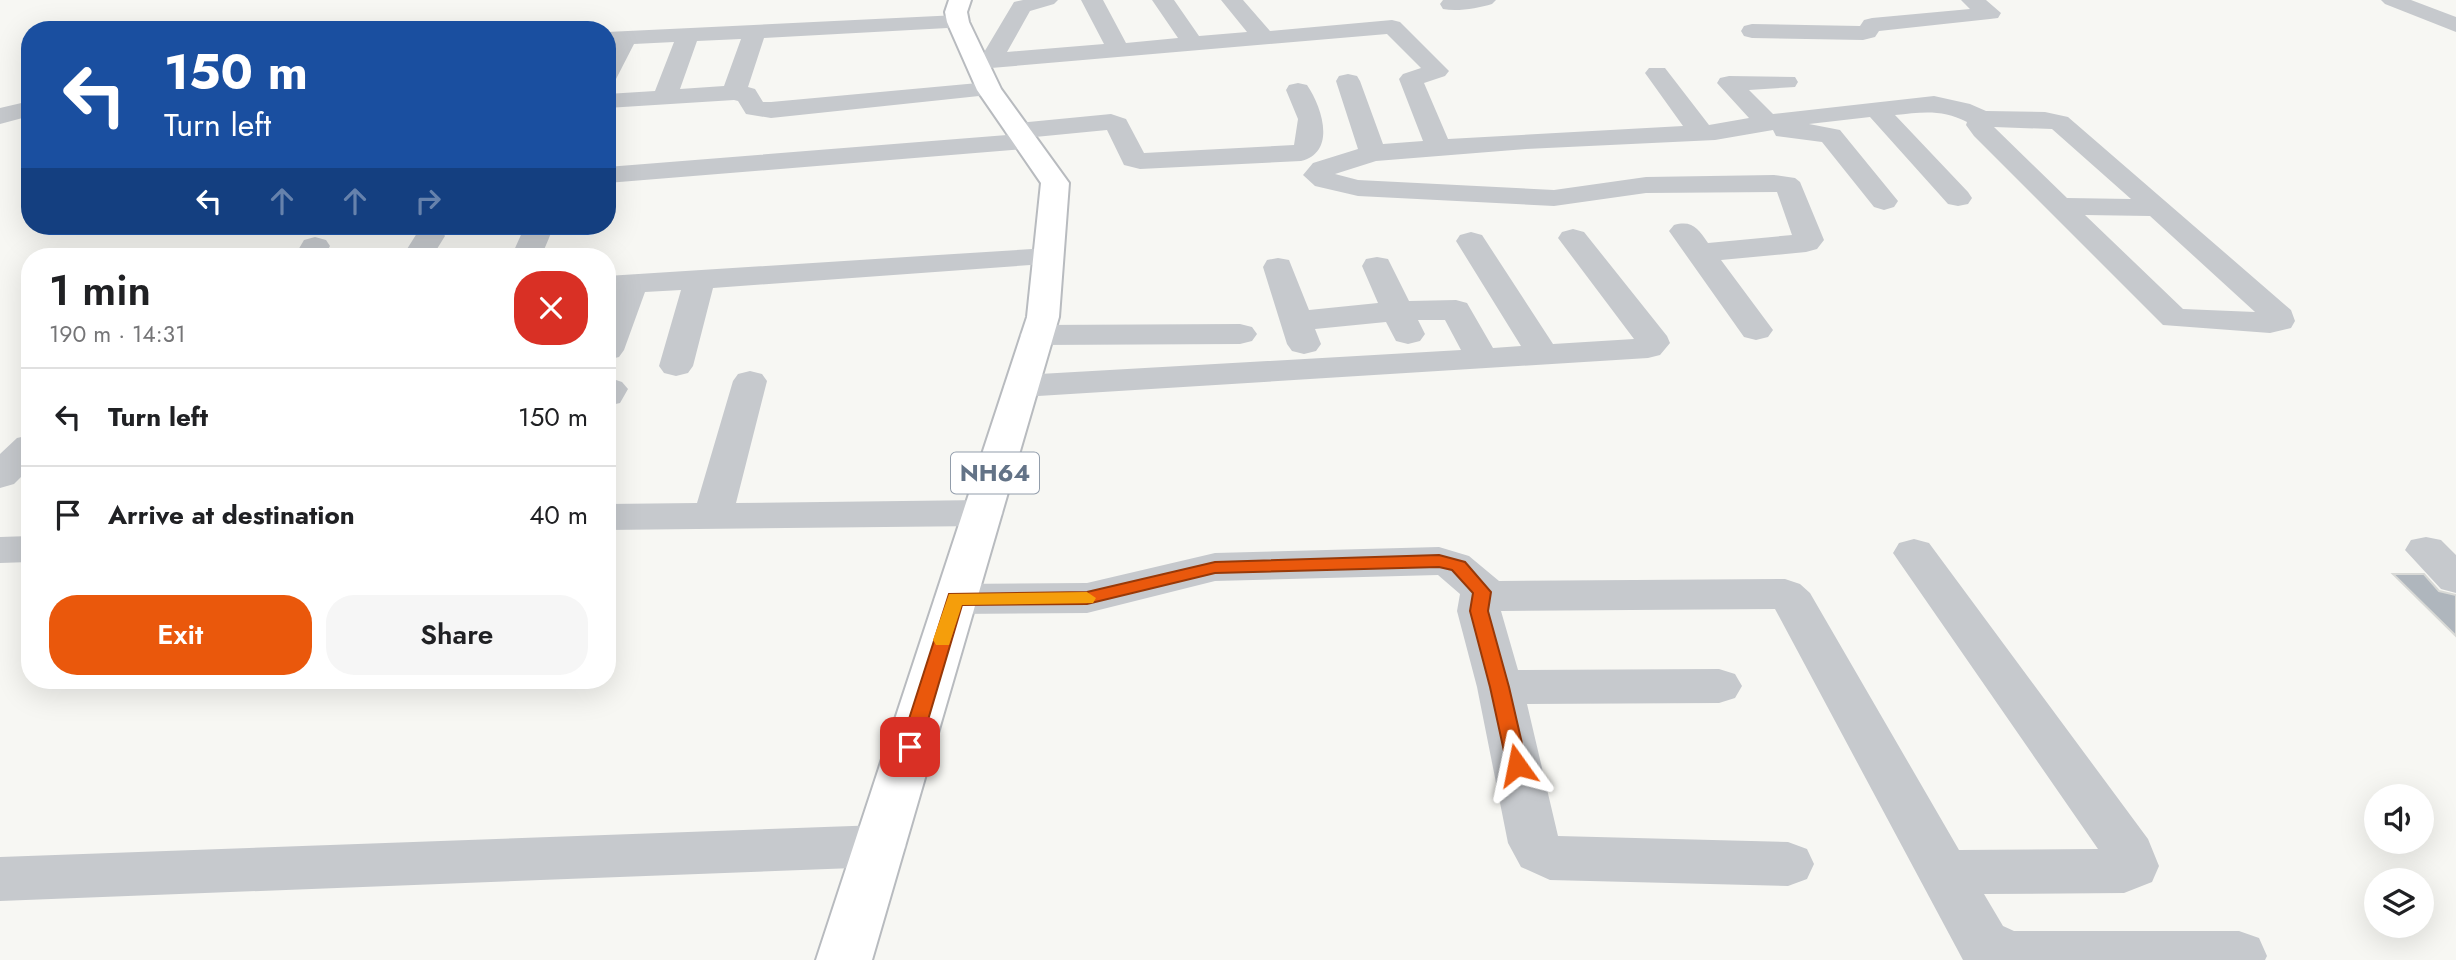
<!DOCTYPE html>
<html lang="en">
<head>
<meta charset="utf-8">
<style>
  body { margin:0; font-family:Jost,sans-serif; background:#f6f6f6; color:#202124; height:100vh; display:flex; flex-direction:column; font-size:26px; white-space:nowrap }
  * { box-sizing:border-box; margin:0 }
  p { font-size:23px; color:#757577 }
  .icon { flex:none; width:38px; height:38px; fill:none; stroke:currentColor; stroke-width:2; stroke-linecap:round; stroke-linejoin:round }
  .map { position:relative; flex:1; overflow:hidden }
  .details { position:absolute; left:21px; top:248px; width:595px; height:441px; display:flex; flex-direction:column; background:#fff; border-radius:28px; box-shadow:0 7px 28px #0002 }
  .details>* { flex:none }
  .banner { position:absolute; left:21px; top:21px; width:595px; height:214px; border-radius:28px; box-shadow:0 7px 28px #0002; background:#1a4fa0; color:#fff; overflow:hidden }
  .buttons { position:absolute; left:2364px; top:784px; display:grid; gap:14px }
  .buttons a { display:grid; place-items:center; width:70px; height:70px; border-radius:50%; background:#fff; box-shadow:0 7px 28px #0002; font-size:35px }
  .pin { position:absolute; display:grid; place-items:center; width:60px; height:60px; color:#fff; margin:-30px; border-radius:14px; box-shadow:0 4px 10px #0006 }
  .me { position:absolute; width:77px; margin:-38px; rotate:348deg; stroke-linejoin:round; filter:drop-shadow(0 0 5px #0008) }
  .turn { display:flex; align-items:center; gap:24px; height:147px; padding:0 28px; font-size:32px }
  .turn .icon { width:91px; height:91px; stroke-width:2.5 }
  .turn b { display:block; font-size:49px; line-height:60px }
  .lanes { display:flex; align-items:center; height:66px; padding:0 28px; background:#0003; justify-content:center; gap:35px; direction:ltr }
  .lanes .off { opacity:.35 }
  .round { display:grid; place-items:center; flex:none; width:74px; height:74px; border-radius:28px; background:#f6f6f6 }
  .overview { display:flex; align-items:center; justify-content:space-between; height:119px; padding:0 28px }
  h1 { font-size:42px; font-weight:600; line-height:52px }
  .button { display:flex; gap:14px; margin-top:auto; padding:14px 28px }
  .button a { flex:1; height:80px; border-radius:28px; background:#ea580c; color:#fff; font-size:28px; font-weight:600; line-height:80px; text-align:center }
  .button a+a { background:#f6f6f6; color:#202124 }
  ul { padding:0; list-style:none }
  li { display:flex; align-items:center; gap:21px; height:98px; padding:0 28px; border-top:2px solid #e0e0e0 }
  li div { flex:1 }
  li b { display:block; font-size:26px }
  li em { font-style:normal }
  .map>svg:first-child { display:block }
  .building { fill:#afb6bd; stroke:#d8d9d6; stroke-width:2 }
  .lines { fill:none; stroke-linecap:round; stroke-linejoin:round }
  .highway-casing { stroke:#b8bbbf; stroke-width:4 }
  .minor { fill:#c6c9cd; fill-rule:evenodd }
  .highway { fill:#fff; fill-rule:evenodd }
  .route { fill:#ea580c; stroke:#983908; stroke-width:2 }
  .slow { fill:#f59e0b }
  .labels { text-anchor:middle; stroke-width:7; stroke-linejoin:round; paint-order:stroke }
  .shield { fill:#fff; stroke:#929dab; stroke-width:2 }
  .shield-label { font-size:24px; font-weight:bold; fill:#637387 }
</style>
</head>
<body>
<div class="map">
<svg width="2456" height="960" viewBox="0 0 2456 960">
  <rect width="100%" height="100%" fill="#f7f7f3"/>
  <path class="building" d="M2393,574H2424L2439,591L2456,595V636Z"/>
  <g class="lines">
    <g class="highway-casing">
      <path id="highway" d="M949,0H971L967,12L969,22L1001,89L1069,183L1059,317L872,960H816L1027,317L1041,183L977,90L947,22L945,12Z"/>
    </g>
    <path class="minor" d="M1023,0H1058L1054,4L1030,11L1007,52L1104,44L1081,0H1103L1126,43L1178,38L1152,0H1174L1199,36L1247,32L1221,0H1243L1270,31L1392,20L1400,22L1449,71L1445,76L1424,83L1448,139L1683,126L1645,73L1649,68H1665L1709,125L1749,118L1717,83L1720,78L1729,76L1795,77L1798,82L1795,87L1749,90L1773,114L1934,96L1970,104L1986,111L2045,112L2068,117L2291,310L2295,321L2291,328L2270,333L2163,325L1974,136L1966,125L1967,122C1942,109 1922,112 1895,115L1968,192L1972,198L1968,204L1958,206L1948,204L1870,117L1809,124L1840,130L1898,201L1894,207L1884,210L1874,207L1822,142L1776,136L1773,130L1715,140L1526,149L1376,161L1335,174L1358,180L1554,190L1646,177L1774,175L1795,178L1800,182L1824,240L1817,249L1806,252L1721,260L1773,330L1768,337L1756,340L1744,337L1669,231L1674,225C1693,220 1698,229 1708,243L1792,235L1777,192L1646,193L1554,206L1358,196L1315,186L1303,175L1313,163L1358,149L1336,81L1339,76L1348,74L1357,76L1360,81L1383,144L1423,141L1399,79L1403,74L1421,68L1387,34L991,68L969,67L965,62L969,57L983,54L1014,2ZM1994,127L2052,129L2131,199L2067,198ZM2085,215L2150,216L2255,312L2183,309Z
      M1443,0H1496L1492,4C1478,8 1458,12 1443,9L1440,4Z
      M1961,0H1986L2001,13L1998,18L1990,19L1879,31L1875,37L1863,40L1752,38L1744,36L1741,31L1744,26L1752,24L1860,26L1864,20L1872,18L1970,9Z
      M2381,0H2411L2456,17V32L2385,4Z
      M958,15L966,17L969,22L966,27L764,38L748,87L755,89L763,102H771L989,82L998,84L1001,89L998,94L771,118L746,114L738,101L734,100L607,108V94L655,91L674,42L634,44L615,81L607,83V52L611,46H607V32ZM741,39L724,86L680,89L697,41Z
      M1298,83L1307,85C1322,107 1337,152 1301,161L1140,169L1124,165L1107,130L1035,137L1038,141L1034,147L1025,149L607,183V167L1007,135L1005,131L1009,126L1018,123L1111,114L1126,119L1144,153L1294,145L1298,119L1286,90L1289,85Z
      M30,101V116L0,124V108Z
      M525,226H554L541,257H511Z
      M430,227L441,230L445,236L432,257H402L419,230Z
      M1573,229L1584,232L1667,336L1670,343L1660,355L1648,358L1022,397L1010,393L1004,386L1010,379L1022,375L1461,350L1445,320H1418L1425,334L1420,341L1408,344L1396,341L1386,322L1315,329L1321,344L1316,351L1304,354L1292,351L1287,344L1263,267L1267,260L1278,258L1289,260L1309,310L1378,303L1362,266L1366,259L1377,257L1388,259L1409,301L1456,300L1467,303L1493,348L1521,346L1456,241L1460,235L1471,232L1482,235L1553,344L1634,339L1558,238L1562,232Z
      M315,237L326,240L330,246L324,257H294L304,240Z
      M1048,248L1059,251L1063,257L1059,263L713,288L693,366L688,373L676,376L664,373L659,366L681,290L645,292L624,350L619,357L607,360V308L613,294H607V276Z
      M1240,324L1252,327L1257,334L1252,341L1240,344L1037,345L1025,342L1020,335L1025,328L1037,325Z
      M750,371L762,374L767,381L736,503L983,500L997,504L1003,513L997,522L983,526L607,530V504L697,503L733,381L738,374Z
      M610,378L622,382L628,389L620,403L607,406V379Z
      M30,435V468L14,484L0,488V454L17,438Z
      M30,536V562L0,563V537Z
      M2426,537L2441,540L2456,555V593L2441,589L2405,550L2411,540Z
      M1914,539L1929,543L2148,839L2159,866L2152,882L2124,893L1984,894L2003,926L2014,931H2239L2259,938L2267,956L2265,960H1963L1775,609L1501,611L1518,670L1719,669L1735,674L1742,686L1735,698L1719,703L1527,704L1558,836L1788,842L1807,849L1814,864L1807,879L1788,886L1550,880L1521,867L1508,843L1477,687L1457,611L1460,594L1438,575L1215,581L1087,613L955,614L940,609L934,599L940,589L955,584L1087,583L1215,553L1439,547L1469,556L1499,581L1785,579L1800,584L1810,593L1959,850L2098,849L1893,553L1899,543Z
      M880,825L898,831L906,846L898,861L880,867L0,901V857Z"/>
    <use href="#highway" class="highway"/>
  </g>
  <path class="route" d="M1439,555L1465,562L1491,592L1488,611L1509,687L1527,765L1524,770L1517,773L1510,770L1507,765L1490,687L1470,611L1473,593L1452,570L1439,567L1215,573L1087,604L962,605L920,747L917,752L910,755L903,752L900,747L949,594L1087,592L1215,562Z"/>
  <path class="slow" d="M1087,592L1096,598L1093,603L962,605L949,645H936L933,640L949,594Z"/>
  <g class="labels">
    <rect class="shield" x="951" y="452.5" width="88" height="41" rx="5"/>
    <g class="shield-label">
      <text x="995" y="481">NH64</text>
    </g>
  </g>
</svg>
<div class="buttons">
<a><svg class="icon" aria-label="sound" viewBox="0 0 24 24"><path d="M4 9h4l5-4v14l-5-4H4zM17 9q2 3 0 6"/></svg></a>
<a><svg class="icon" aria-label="layers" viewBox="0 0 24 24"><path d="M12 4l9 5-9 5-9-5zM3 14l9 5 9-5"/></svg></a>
</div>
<div class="pin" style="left:910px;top:747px;background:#d93025"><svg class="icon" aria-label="arrive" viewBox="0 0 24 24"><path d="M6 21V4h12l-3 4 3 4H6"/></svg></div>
<svg class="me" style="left:1517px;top:765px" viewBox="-20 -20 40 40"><path d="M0-17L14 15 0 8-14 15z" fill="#ea580c" stroke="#fff" stroke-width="4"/></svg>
<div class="banner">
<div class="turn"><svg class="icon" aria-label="left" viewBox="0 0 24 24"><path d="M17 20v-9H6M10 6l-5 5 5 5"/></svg><div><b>150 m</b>Turn left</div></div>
<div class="lanes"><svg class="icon" aria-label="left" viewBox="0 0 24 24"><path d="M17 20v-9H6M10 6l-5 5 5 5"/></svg><svg class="icon off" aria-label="ahead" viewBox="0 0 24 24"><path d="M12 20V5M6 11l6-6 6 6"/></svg><svg class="icon off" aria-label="ahead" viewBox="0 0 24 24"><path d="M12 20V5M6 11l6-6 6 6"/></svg><svg class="icon off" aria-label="right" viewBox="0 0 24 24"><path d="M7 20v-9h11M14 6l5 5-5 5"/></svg></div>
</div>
<section class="details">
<div class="overview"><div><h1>1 min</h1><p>190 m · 14:31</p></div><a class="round" style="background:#d93025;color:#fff"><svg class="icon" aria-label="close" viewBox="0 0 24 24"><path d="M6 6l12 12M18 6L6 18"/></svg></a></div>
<ul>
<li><svg class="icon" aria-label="left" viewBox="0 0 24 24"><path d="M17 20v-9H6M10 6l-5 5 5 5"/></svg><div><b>Turn left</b></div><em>150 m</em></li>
<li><svg class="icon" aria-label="arrive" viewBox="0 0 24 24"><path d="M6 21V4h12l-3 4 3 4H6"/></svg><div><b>Arrive at destination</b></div><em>40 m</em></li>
</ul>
<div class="button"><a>Exit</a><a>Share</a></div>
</section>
</div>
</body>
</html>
